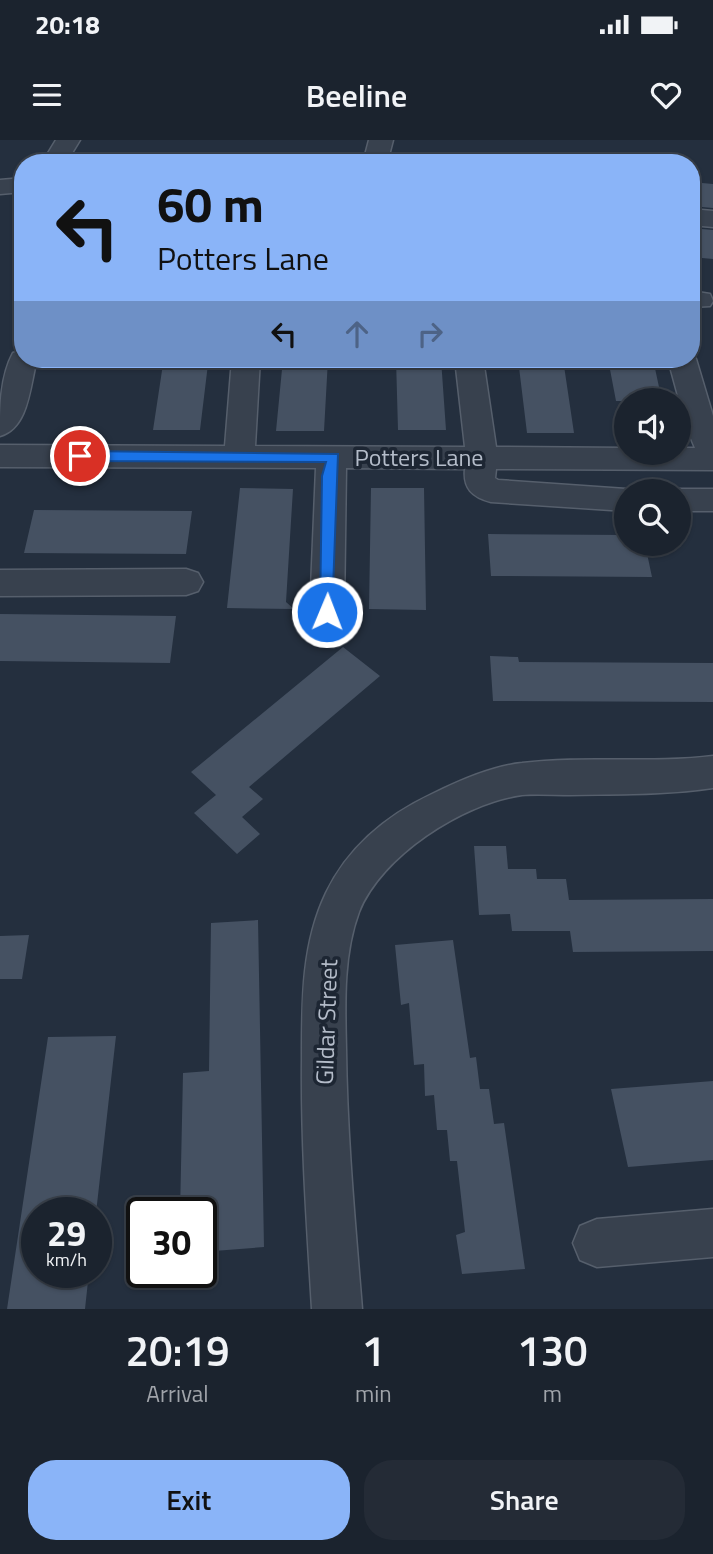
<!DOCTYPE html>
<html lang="en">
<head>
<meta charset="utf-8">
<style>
  body { margin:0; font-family:"Titillium Web",sans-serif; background:#242b36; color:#f1f3f6; height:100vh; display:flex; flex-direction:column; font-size:26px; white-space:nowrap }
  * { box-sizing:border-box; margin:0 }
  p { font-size:23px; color:#a0a4aa }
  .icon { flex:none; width:38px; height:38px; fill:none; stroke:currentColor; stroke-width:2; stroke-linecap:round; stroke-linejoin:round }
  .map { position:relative; height:1169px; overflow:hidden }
  .drawer { display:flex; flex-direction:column; background:#1b232e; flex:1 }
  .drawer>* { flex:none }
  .hud { position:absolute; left:14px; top:14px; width:686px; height:214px; border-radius:28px; box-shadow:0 2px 5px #0004,0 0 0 2px #39404a; background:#8ab4f8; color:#111; overflow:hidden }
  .controls { position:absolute; left:614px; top:248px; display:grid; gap:14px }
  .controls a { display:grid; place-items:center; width:77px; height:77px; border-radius:50%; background:#1b232e; box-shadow:0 2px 5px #0004,0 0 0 2px #39404a; font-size:35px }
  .speed { position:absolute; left:21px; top:1057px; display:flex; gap:14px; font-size:35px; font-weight:700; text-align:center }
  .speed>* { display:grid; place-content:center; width:91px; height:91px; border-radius:50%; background:#1b232e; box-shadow:0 2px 5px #0004,0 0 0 2px #39404a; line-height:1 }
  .speed small { font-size:18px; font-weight:400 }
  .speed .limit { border:4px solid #111; border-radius:10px; background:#fff; color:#111 }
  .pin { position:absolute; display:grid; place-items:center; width:60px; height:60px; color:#fff; margin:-30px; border:4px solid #fff; border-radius:50%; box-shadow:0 2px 7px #0007 }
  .me { position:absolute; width:77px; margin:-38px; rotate:1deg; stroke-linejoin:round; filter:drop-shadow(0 0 5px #0008) }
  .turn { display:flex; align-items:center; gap:24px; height:147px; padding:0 28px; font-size:32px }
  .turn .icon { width:91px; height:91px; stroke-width:2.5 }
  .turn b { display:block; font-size:49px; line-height:60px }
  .lanes { display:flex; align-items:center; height:66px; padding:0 28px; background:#0003; justify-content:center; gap:35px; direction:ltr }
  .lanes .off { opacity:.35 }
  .eta { display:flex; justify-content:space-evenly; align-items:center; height:119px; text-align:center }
  .eta b { font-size:42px; font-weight:600; line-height:49px }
  .action { display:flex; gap:14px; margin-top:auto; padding:14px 28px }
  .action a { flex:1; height:80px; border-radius:28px; background:#8ab4f8; color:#111; font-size:28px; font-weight:600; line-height:80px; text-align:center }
  .action a+a { background:#242b36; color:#f1f3f6 }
  .status { display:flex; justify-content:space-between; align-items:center; height:49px; padding:0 35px; background:#1b232e; direction:ltr }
  .status svg { height:19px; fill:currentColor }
  header { display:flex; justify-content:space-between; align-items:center; height:91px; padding:0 28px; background:#1b232e; font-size:32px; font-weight:600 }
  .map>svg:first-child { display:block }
  .building { fill:#455162 }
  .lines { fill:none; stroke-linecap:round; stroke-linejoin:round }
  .minor-casing { stroke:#565f6c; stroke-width:3 }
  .minor { fill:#38414e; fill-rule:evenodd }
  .route { fill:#1a73e8; stroke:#114b97; stroke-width:2 }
  .labels { text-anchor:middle; stroke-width:7; stroke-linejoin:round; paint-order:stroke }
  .street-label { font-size:24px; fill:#b4bcc9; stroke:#1d2633 }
</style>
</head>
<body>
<div class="status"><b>20:18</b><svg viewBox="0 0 49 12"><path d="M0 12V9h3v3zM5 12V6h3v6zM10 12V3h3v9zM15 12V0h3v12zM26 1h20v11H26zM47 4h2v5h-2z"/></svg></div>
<header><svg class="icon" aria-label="menu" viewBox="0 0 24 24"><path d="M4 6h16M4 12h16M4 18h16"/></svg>Beeline<svg class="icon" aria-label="heart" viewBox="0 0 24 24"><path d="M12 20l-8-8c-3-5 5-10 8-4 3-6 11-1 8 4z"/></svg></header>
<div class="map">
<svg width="713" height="1169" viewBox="0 0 713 1169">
  <rect width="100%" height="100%" fill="#242f3e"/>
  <path class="building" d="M691,42L713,44V68L691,66Z
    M691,88L713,90V119L691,117Z
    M283,219H328L324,291H276Z
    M396,219H441L446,290H398Z
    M518,219H563L574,293H527Z
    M608,219H653L662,261H616Z
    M163,224H208L200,290H153Z
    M240,348L293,349L286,462L294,469L227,468Z
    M371,348H424L426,470L369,469Z
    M34,370L192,371L186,414L24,413Z
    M488,394L626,395V404H645L652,437L491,436Z
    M0,474L176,476L170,523L0,521Z
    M343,507L380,536L249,647L263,659L242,677L260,694L237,714L194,673L216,655L191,632Z
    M490,516L518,517L519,522L713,523V562L493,561Z
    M474,706H506L508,729H536L537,739H566L569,760L713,759V811L573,812L570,791H512L510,774L479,775Z
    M258,780L264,1107L201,1112V1073H180L183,933L209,931L211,783Z
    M29,795L22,839H0V796Z
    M453,800L470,918L476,917L480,949H489L494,984L504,983L525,1129L462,1134L456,1095L465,1092L457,1021H450L447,990H437L434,955L425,956L424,924L414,925L409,863L401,865L395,805Z
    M116,896L96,1073H37V1132H89L85,1169H7L48,897Z
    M713,941V1020L628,1027L611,949Z"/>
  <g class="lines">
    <g class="minor-casing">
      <path id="minor" d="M56,0H80L66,23H42Z
        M369,0H393L387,23H363Z
        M23,38V52L0,54V40Z
        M691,69L713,71V87L691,85Z
        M691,151L710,154L713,161L710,166L691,167Z
        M23,210V219H37C30,245 29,288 0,296C0,268 0,237 13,213Z
        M691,212L696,219L713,276V330L496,329L495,338L498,340L626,349L637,352H626V371L491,362C472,357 463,348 465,329L346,328L344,472L339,481L327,485L315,481L310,472L316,328L0,327V305L225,306L232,219H260L255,306L465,307L455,219H483L496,307L626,308V313H679V308H695L687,289L668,219H691Z
        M679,349H713V371H679V352H668Z
        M186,429L198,433L203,442L198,451L186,455L0,456V430Z
        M713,616V648C666,655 618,654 570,655C554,655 537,654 522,655C463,663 381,716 359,772C343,815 345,864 346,909C347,996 355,1082 362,1169H312C307,1086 301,1003 302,920C302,864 301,805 326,753C348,707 387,675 432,654C459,641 492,626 522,623C585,615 650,624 713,616Z
        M713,1069V1117L597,1127L580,1120L573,1103L580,1086L597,1079Z"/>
    </g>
    <use href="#minor" class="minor"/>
  </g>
  <path class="route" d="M80,311L338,314L332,477H322L320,472L322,336L326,322L80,321L73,316Z"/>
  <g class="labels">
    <g class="street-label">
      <text x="419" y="326">Potters Lane</text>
      <text transform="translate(327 882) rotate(-88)" y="8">Gildar Street</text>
    </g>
  </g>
</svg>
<div class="controls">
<a><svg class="icon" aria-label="sound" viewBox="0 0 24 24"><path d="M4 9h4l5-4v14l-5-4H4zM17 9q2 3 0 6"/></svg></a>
<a><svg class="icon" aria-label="search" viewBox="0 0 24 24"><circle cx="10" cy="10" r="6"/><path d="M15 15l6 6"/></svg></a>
</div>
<div class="speed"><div>29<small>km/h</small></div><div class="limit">30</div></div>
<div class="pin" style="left:80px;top:316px;background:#d93025"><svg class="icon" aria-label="arrive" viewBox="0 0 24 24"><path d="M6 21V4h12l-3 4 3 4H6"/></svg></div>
<svg class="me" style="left:327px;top:472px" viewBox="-20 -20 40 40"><circle r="17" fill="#1a73e8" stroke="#fff" stroke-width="3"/><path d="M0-11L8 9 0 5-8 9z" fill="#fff"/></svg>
<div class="hud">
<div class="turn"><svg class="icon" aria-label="left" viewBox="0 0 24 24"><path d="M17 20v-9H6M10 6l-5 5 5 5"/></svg><div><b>60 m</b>Potters Lane</div></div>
<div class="lanes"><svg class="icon" aria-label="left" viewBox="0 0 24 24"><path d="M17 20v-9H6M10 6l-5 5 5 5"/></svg><svg class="icon off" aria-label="ahead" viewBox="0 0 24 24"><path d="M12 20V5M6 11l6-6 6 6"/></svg><svg class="icon off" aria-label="right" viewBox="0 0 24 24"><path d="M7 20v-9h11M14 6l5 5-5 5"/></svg></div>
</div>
</div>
<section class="drawer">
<div class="eta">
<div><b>20:19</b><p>Arrival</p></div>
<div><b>1</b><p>min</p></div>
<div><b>130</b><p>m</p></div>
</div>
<div class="action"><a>Exit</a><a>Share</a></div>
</section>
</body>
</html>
